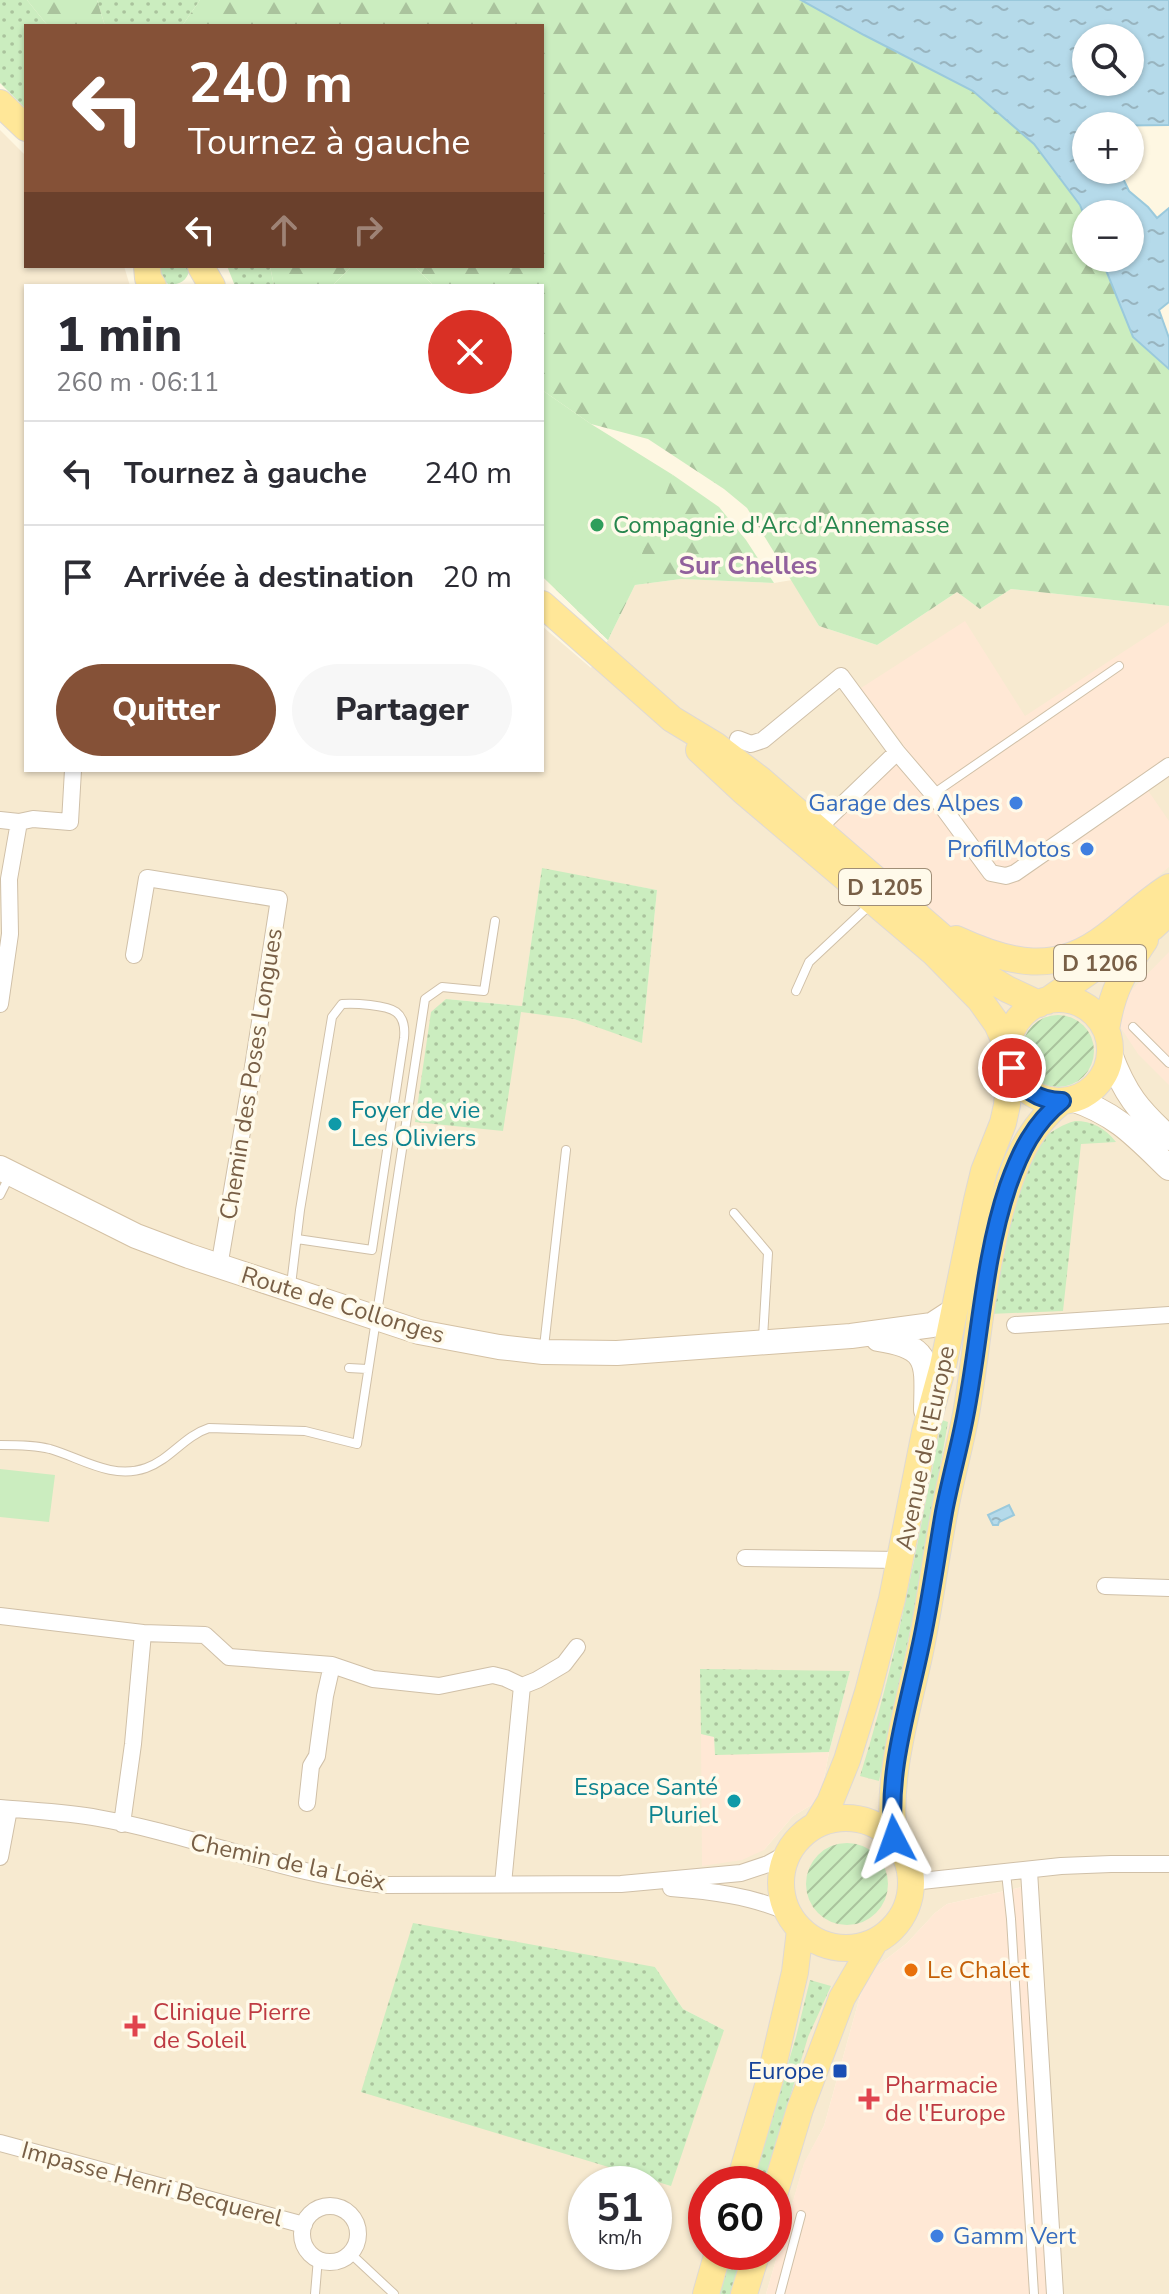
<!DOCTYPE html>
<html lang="fr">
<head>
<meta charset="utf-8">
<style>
  body { margin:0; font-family:"Nunito Sans",sans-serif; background:#f7f7f7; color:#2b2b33; height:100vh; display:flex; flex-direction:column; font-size:30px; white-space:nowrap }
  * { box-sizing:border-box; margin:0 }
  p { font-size:26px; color:#7c7c81 }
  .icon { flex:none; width:44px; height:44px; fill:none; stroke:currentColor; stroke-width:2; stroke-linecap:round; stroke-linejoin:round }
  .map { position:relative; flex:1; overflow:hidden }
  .sheet { position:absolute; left:24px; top:284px; width:520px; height:488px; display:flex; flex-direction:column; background:#fff; border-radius:0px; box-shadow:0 2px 6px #0004 }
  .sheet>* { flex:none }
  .banner { position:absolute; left:24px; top:24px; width:520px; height:244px; border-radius:0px; box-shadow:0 2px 6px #0004; background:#855137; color:#fff; overflow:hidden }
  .buttons { position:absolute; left:1072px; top:24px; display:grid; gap:16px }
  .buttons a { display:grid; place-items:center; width:72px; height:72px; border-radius:50%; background:#fff; box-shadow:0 2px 6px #0004; font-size:40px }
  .speed { position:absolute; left:568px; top:2166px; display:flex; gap:16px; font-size:40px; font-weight:700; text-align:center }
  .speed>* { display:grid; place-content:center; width:104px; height:104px; border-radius:50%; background:#fff; box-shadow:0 2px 6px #0004; line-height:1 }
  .speed small { font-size:20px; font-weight:400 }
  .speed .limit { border:12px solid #d22; background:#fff; color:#111 }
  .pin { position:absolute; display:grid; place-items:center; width:68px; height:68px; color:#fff; margin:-34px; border:4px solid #fff; border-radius:50%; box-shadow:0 2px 8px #0007 }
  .me { position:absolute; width:88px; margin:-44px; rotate:356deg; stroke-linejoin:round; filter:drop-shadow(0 0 6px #0008) }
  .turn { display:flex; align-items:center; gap:28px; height:168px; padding:0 32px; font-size:36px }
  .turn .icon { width:104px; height:104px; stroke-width:2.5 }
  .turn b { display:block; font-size:56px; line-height:68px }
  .lanes { display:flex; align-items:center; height:76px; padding:0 32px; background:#0003; justify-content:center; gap:40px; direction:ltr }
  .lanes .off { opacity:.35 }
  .round { display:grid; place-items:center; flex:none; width:84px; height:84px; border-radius:42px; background:#f7f7f7 }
  .headline { display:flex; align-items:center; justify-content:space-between; height:136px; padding:0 32px }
  h1 { font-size:48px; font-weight:800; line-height:60px }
  .cta { display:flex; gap:16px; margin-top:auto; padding:16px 32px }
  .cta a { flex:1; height:92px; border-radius:48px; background:#855137; color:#fff; font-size:32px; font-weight:800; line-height:92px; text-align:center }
  .cta a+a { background:#f7f7f7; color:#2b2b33 }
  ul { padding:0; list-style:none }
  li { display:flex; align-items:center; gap:24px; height:104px; padding:0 32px; border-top:2px solid #e1e1e2 }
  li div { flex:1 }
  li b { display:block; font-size:30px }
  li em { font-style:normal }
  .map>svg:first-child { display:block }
  .residential { fill:#f7ead0; fill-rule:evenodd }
  .commercial { fill:#ffe8d5 }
  .grass { fill:url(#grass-dots) }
  .forest { fill:url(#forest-firs) }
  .garden { fill:url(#garden-furrows) }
  .pitch { fill:#cbedbf }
  .water { fill:url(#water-ripples); stroke:#9ac9dc; stroke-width:2; fill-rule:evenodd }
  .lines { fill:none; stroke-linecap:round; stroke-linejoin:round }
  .lane-casing { stroke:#d0c0a8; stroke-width:10 }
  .street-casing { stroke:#d0c0a8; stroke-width:18 }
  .secondary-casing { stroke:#d4c1a4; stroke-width:26 }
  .primary-casing { stroke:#dfd9d3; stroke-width:28 }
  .lane { stroke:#fff; stroke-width:8 }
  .street { stroke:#fff; stroke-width:16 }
  .secondary { stroke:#fff; stroke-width:24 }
  .primary { stroke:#ffe798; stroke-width:26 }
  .route-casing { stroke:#114b97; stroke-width:20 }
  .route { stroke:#1a73e8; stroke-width:14 }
  .leisure-dot { fill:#2e9e5b; stroke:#fffaea; stroke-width:3 }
  .shop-dot { fill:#3f7fe0; stroke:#fffaea; stroke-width:3 }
  .culture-dot { fill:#0f9aa8; stroke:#fffaea; stroke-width:3 }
  .food-dot { fill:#e8710a; stroke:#fffaea; stroke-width:3 }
  .health-dot { fill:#e0444e; stroke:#fffaea; stroke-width:3 }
  .transit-dot { fill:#1a4fb4; stroke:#fffaea; stroke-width:3 }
  .labels { text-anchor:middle; stroke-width:7; stroke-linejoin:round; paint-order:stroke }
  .shield { fill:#fffaea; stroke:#a08e77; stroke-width:2 }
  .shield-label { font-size:22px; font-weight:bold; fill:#785f46 }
  .leisure-label { font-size:24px; fill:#27864d; stroke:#fffaea; text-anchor:start }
  .shop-label { font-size:24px; fill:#366cbe; stroke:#fffaea; text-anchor:end }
  .street-label { font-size:24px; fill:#785f46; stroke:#fffaea }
  .culture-label { font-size:24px; fill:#0d838f; stroke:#fffaea; text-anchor:start }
  .food-label { font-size:24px; fill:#c56008; stroke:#fffaea; text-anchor:start }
  .health-label { font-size:24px; fill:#be3a42; stroke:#fffaea; text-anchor:start }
  .transit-label { font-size:24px; fill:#164399; stroke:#fffaea; text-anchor:end }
  .neighbourhood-label { font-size:26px; font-weight:bold; fill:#91619d; stroke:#fffaea }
</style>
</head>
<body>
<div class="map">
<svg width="1169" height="2294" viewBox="0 0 1169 2294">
  <defs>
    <pattern id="grass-dots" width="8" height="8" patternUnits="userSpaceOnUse" patternTransform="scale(2)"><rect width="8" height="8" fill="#cbedbf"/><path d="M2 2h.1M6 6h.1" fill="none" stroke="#aac39d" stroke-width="1.8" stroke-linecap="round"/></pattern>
    <pattern id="forest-firs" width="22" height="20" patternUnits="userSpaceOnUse" patternTransform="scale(2)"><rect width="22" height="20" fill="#cbedbf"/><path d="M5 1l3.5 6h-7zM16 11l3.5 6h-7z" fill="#aac39d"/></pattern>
    <pattern id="garden-furrows" width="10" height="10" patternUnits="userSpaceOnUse" patternTransform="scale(2)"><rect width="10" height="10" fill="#cbedbf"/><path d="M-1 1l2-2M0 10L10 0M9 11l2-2" fill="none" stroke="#aac39d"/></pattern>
    <pattern id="water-ripples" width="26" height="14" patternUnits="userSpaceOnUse" patternTransform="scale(2)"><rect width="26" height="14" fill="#b5daea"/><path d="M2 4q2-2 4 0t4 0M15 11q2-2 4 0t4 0" fill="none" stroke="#98b4bf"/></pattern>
  </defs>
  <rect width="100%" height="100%" fill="#fef7e2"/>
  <path class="residential" d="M0,130L26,156V266H124L130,286H26V770H542V626L591,668L608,640L635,585L681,579L774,583L792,580L819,626L877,645L957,592L980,609L1011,589L1169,606V2294H1049L1022,1887L947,1904L935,1913L907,1943L871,1971L860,1996L824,2126L804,2164L766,2294H0ZM542,869L657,890L642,1042L574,1019L446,999L522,1006ZM850,1671L829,1752L820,1800L793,1816L764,1850ZM655,1967L683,2009L724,2030L362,2092ZM586,2184H654V2252H586ZM706,2184H774V2252H706Z"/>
  <path class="commercial" d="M965,621L1025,716L1169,622V757L1142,776L1149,792L1169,821V867L1073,947L1028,955L947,928L820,826L903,744L861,688Z
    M1169,952V1085L1138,1054L1121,1028V1001Z
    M701,1734L715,1737L716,1755L829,1752L820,1800L793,1816L764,1850L742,1860L702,1866Z
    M1022,1887L1049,2294H766L804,2163L824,2126L860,1996L871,1971L907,1943L935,1913L947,1904Z"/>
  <path class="grass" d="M0,0H27L48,26H26V109L0,83Z
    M97,0H200L182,26H105Z
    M158,266H190C189,279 181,286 168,284L160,277Z
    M227,266H270L274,286H235Z
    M542,868L657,890L642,1043L574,1019L521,1012L503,1131L415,1122L431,1012L446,999L522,1006Z
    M1075,1121C1092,1121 1105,1128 1116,1142L1081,1144L1063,1311L990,1314C996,1283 1022,1154 1043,1138C1053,1131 1063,1124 1075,1121Z
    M942,1420L948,1422L918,1593L879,1781L860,1776C897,1660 918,1539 942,1420Z
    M700,1669L850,1671L829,1752L715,1755L714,1737L701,1734Z
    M413,1923L655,1967L683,2009L724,2030L671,2186L361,2092Z
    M810,1980L831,1986L808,2037L764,2184H752L796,2037Z
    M732,2252H744L731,2294H719Z"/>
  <path class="forest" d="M27,0H97L105,26H48Z
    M200,0H801L864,35L973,91L1034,144L1080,205L1086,220V258H1101L1133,337L1169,369V606L1011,589L980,609L957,592L877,645L819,626L747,508L724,489L648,439L591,424L542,390V286H434L414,266H542V26H182Z
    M270,266H352L332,286H274Z
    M673,475L719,507L746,540L774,583L681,579L635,585L608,640L542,576L604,569Z"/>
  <path class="garden" d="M1022 1051a36 36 0 1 1 72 0a36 36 0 1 1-72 0Z
    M806 1884a41 41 0 1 1 82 0a41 41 0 1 1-82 0Z"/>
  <path class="pitch" d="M352,266H414L434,286H332Z
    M542,390L591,424L673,475L608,640L542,576Z
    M0,1469L55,1475L49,1522L0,1517Z"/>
  <path class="water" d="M801,0H1169V125L1086,126V170H1119L1129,191L1148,207L1157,218L1169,208V302L1159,310L1169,338V369L1133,337L1101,258H1130V214H1086V220L1080,205L1034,144L973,91L864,35ZM1086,38H1130V82H1086Z
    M1009,1505L1014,1515L999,1522L998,1525H993L988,1515Z"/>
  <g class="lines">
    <g class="lane-casing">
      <path id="lane" d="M933,794L1119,666
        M796,991L809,962L872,903
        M1133,1027L1169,1063
        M0,1195L10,1175
        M734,1213L768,1253L763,1338
        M291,1285L300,1210L332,1017L342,1004C354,1003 387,1005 396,1012C404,1018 405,1028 404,1038L372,1250L297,1239
        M544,1347L566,1150
        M349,1368L367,1369
        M0,1445C17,1445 34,1445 50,1449C81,1458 112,1480 146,1468C171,1459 184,1436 209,1428L305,1431L357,1444L425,999L442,987L484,991L495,921
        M1006,1873L1011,1919L1034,2294
        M350,2253L394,2294
        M315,2294L318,2258
        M780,2294L801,2215"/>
    </g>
    <g class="street-casing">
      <path id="street" d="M738,739L751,744L763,740L841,676L897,752L933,794L991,873L1006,876L1015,873L1169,766
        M0,820L19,822L33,819L70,822L73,770
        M818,828L897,752
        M134,955L147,878L279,899L253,1067L219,1267
        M0,1004L10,934L9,879L19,822
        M1015,1325L1169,1315
        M745,1558L901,1560
        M1105,1586L1169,1588
        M0,1616L143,1633L133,1744L122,1824
        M143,1633L205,1635L229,1657L332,1665L373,1679L439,1686L493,1675L505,1678L522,1686L537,1680L564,1664L577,1647
        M307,1803L311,1766L317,1756L325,1696L332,1665
        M0,1808C32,1811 66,1812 98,1818C194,1835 288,1875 385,1885L621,1884L741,1873L768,1864L788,1853
        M0,1857L9,1809
        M1029,1871L1055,2294
        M912,1882L1061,1866L1111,1864H1169
        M503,1884L522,1686
        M671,1888C710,1891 752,1896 787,1912
        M0,2143L304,2225
        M302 2234a28 28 0 1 1 56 0a28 28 0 1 1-56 0Z"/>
    </g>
    <g class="secondary-casing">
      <path id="secondary" d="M1110,1054C1125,1094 1138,1110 1169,1138
        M1072,1099C1117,1114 1136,1136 1169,1168
        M0,1168L136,1236L189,1256L419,1332L499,1347L543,1352L617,1353L851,1336L932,1325L955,1310
        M878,1339C931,1347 927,1362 926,1410"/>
    </g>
    <g class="primary-casing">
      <path id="primary" d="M0,103L26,128
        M147,266L148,278L153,286
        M201,267L212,286
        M542,604L672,719L715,745L761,780L992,980L1007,989L1039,1004
        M699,750L743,791L933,952L980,1000L997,1024L1008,1048
        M956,939C1010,964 1056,975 1106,936C1128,920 1146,901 1169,887
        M1008 1050a51 51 0 1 1 102 0a51 51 0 1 1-102 0Z
        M1047,1001L1153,927L1169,912
        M1106,1030C1112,990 1123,973 1145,940
        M781 1883a65 65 0 1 1 130 0a65 65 0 1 1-130 0Z
        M816,1825L830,1802L847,1760L868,1692L892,1599L925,1432L943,1366L977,1200L984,1171L1003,1123L1007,1105L1010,1063
        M894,1839C886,1775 908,1710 921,1647C930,1602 936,1555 945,1509C951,1477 960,1446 966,1414C979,1339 983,1259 1008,1186C1019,1152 1034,1123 1062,1101
        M739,2184L770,2079L795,1972L800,1930
        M774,2195L800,2109L842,1998L874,1943
        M706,2294L718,2252
        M744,2294L757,2252"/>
    </g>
    <use href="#lane" class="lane"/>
    <use href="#street" class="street"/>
    <use href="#secondary" class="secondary"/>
    <use href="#primary" class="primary"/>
  </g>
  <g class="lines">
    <g class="route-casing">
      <path id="route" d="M894,1839C886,1776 907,1711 920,1649C930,1604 936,1558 944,1512C950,1480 959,1449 965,1417C980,1341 983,1260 1008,1186C1020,1152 1034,1123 1062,1101C1039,1101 1021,1089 1012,1068"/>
    </g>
    <use href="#route" class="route"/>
  </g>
  <circle class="leisure-dot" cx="597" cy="525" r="8"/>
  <g class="shop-dot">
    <circle cx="1016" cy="803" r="8"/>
    <circle cx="1087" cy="849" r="8"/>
    <circle cx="937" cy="2236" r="8"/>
  </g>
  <g class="culture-dot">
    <circle cx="335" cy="1124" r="8"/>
    <circle cx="734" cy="1801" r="8"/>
  </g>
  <circle class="food-dot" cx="911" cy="1970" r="8"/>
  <g class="health-dot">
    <path d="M131 2014h8v8h8v8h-8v8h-8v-8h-8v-8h8z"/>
    <path d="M865 2087h8v8h8v8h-8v8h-8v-8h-8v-8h8z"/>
  </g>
  <rect class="transit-dot" x="832" y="2063" width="16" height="16" rx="4"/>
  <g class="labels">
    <g class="shield">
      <rect x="839" y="869" width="92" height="36" rx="6"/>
      <rect x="1054" y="945" width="92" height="36" rx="6"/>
    </g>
    <g class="shield-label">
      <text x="885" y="895">D 1205</text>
      <text x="1100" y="971">D 1206</text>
    </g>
    <g class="leisure-label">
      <text x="613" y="533">Compagnie d'Arc d'Annemasse</text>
    </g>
    <g class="shop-label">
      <text x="1000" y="811">Garage des Alpes</text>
      <text x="1071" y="857">ProfilMotos</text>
      <text x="953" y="2244" text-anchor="start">Gamm Vert</text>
    </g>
    <g class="street-label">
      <text transform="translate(251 1074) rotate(-81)" y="8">Chemin des Poses Longues</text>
      <text transform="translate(343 1305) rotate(17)" y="8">Route de Collonges</text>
      <text transform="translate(925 1448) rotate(-78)" y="8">Avenue de l'Europe</text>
      <text transform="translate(288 1862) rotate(12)" y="8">Chemin de la Loëx</text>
      <text transform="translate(152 2184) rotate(15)" y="8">Impasse Henri Becquerel</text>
    </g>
    <g class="culture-label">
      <text x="351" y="1118">Foyer de vie<tspan x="351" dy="28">Les Oliviers</tspan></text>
      <text x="718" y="1795" text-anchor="end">Espace Santé<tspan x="718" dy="28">Pluriel</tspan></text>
    </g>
    <g class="food-label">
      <text x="927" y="1978">Le Chalet</text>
    </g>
    <g class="health-label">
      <text x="153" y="2020">Clinique Pierre<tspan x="153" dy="28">de Soleil</tspan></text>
      <text x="885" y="2093">Pharmacie<tspan x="885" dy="28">de l'Europe</tspan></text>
    </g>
    <g class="transit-label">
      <text x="824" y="2079">Europe</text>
    </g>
    <g class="neighbourhood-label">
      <text x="748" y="574">Sur Chelles</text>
    </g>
  </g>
</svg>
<div class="buttons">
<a><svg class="icon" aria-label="search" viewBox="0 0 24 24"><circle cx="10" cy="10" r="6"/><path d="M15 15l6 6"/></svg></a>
<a>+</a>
<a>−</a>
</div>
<div class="speed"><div>51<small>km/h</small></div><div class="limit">60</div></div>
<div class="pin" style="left:1012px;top:1068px;background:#d93025"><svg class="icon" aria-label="arrive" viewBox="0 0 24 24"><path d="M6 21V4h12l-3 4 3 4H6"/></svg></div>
<svg class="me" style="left:894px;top:1839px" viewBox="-20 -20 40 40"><path d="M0-17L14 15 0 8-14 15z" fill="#1a73e8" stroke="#fff" stroke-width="4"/></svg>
<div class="banner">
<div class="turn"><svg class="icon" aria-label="left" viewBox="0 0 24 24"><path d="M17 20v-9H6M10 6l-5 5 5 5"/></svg><div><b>240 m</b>Tournez à gauche</div></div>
<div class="lanes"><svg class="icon" aria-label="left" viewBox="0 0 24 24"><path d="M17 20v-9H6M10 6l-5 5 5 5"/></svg><svg class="icon off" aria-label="ahead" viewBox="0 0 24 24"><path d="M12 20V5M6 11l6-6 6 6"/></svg><svg class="icon off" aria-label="right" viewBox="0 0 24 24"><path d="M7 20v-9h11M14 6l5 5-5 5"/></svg></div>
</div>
<section class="sheet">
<div class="headline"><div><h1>1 min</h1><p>260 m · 06:11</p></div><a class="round" style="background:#d93025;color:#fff"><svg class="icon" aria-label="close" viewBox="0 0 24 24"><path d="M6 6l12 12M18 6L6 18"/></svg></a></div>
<ul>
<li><svg class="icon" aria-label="left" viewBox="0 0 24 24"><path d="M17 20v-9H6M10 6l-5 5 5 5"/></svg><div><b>Tournez à gauche</b></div><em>240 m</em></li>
<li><svg class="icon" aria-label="arrive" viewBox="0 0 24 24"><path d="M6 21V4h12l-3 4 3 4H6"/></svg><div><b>Arrivée à destination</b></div><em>20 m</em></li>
</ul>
<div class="cta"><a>Quitter</a><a>Partager</a></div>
</section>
</div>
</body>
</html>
